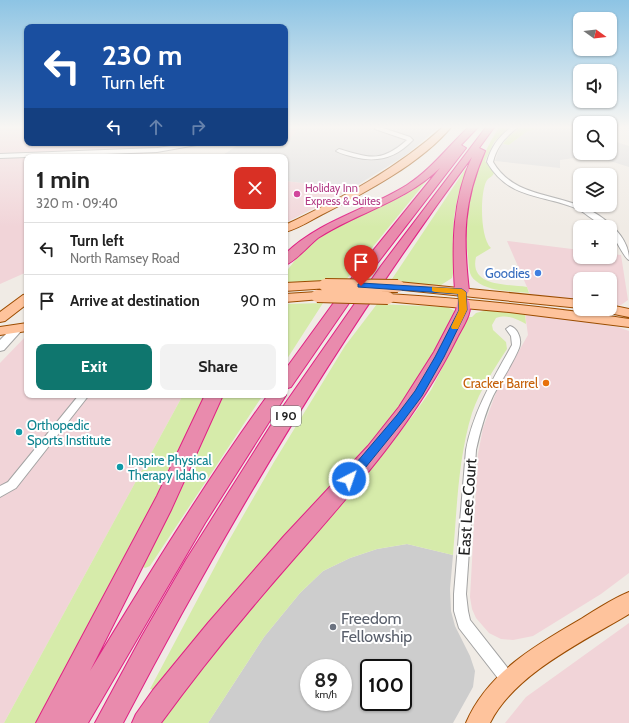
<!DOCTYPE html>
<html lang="en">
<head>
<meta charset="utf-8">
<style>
  body { margin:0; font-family:Cabin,sans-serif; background:#f2f2f2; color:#222; height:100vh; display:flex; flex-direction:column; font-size:15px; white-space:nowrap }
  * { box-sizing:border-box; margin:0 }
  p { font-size:13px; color:#767676 }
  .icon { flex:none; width:22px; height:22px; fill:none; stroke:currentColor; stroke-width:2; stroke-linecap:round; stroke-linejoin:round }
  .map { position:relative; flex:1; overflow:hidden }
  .drawer { position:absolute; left:24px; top:154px; width:264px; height:244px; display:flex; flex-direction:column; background:#fff; border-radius:8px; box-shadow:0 1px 3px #0004 }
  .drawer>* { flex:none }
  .top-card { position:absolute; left:24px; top:24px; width:264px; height:122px; border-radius:8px; box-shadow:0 1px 3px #0004; background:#1a4fa0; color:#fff; overflow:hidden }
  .needle { width:26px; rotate:105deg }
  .controls { position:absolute; left:573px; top:12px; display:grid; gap:8px }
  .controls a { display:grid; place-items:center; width:44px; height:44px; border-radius:8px; background:#fff; box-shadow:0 1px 3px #0004; font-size:20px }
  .speed { position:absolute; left:300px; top:659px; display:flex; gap:8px; font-size:20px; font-weight:700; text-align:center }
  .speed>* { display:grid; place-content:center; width:52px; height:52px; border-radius:50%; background:#fff; box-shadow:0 1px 3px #0004; line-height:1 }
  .speed small { font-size:10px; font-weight:400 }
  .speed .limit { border:2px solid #111; border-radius:6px; background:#fff; color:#111 }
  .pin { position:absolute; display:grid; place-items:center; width:34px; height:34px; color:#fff; margin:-41px -17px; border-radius:50% 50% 50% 0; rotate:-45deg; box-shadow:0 0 4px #0007 }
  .pin .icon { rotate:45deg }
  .me { position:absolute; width:44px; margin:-22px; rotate:41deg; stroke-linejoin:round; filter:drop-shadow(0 0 3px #0008) }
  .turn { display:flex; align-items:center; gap:14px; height:84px; padding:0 12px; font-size:18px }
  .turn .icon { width:52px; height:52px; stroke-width:2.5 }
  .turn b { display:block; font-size:28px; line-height:34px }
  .lanes { display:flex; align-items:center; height:38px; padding:0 12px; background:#0003; justify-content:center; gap:20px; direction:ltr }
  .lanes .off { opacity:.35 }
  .round { display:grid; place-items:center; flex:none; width:42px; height:42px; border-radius:8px; background:#f2f2f2 }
  .overview { display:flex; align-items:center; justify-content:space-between; height:68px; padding:0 12px }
  h1 { font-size:24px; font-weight:700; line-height:30px }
  .primary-button { display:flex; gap:8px; margin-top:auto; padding:8px 12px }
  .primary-button a { flex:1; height:46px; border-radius:8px; background:#0f766e; color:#fff; font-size:16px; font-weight:700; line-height:46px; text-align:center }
  .primary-button a+a { background:#f2f2f2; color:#222 }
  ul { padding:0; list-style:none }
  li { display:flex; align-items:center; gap:12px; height:52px; padding:0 12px; border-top:1px solid #e0e0e0 }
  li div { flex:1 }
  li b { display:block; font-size:15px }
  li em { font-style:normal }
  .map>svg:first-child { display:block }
  .residential { fill:#dddcdc }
  .commercial { fill:#f1d4d8 }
  .religious { fill:#cdcdcd; fill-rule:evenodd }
  .grass { fill:#d6ebaa }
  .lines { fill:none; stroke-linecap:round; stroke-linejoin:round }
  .minor-casing { stroke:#a3a3a3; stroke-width:2 }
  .tertiary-casing { stroke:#a3a3a3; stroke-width:2 }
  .primary-casing { stroke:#9b4c00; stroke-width:2 }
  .motorway-casing { stroke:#e02184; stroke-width:2 }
  .minor { fill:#fff; fill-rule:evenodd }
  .tertiary { fill:#fff; fill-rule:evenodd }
  .primary { fill:#fec39c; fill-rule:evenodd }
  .motorway { fill:#e98bad; fill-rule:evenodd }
  .primary-bridge-casing { stroke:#9b4c00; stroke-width:14; stroke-linecap:butt }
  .primary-bridge { stroke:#fec39c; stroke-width:12 }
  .route { fill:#1a73e8; stroke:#114b97 }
  .slow { fill:#f59e0b }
  .hotel-dot { fill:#d1479c; stroke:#fff; stroke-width:1.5 }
  .shop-dot { fill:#3f7fe0; stroke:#fff; stroke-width:1.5 }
  .food-dot { fill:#e8710a; stroke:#fff; stroke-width:1.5 }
  .culture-dot { fill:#0f9aa8; stroke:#fff; stroke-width:1.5 }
  .worship-dot { fill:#6b7280; stroke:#fff; stroke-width:1.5 }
  .labels { text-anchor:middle; stroke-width:4; stroke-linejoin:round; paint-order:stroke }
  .far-hotel-label { font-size:11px; fill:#b23c85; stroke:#fff; text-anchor:start }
  .shield { fill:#fff; stroke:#626262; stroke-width:1 }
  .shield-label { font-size:12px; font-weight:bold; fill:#1f1f1f }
  .shop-label { font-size:13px; fill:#366cbe; stroke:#fff; text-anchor:end }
  .food-label { font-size:13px; fill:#c56008; stroke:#fff; text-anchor:end }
  .culture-label { font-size:13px; fill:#0d838f; stroke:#fff; text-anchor:start }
  .near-street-label { font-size:16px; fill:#1f1f1f; stroke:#fff }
  .near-worship-label { font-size:16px; fill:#5b616d; stroke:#fff; text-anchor:start }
</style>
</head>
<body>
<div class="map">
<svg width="629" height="723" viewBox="0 0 629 723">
  <rect width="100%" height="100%" fill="#f0ebe5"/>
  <path class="residential" d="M300,126H440L406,155L351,189L285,181V157H220L241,143H280L284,146Z
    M547,126H576L580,127V153H610V140L629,146V167L607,160L581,157L560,160V168L495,161L501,144L509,145L526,132Z"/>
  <path class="commercial" d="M13,126H27V140H25L31,145L50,143H160L162,148L0,154V129Z
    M285,126H300L284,146L280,143H285Z
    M143,153L141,157H27V272L0,284V158Z
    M285,181L351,189L285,223Z
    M507,241L580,250V257H610V254L621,255L628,300L621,305L610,306V279H580V301L530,294Z
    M525,313L618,327L629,331V573L601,594L533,636L513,640L501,639L489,633L476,618L472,609L470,597L478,454L483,428L498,387L528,335Z
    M27,335V395H183L4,723H0V363Z
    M629,623V723H505L526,697Z"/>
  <path class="religious" d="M407,544L453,555L450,589L451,611L455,626L470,656L475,671L473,687L453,723H208L264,637L300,593L323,571L350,558L377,549ZM309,668H343V702H309ZM369,668H403V702H369Z"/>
  <path class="grass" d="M500,126H510L494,142L485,161L494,173C492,178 488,177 486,182C480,195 480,238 491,248L476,257C469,287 507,284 527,287L529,293C513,291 489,292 476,281C468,276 469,265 468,256C461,210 475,164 500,126Z
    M522,126H547L526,132L509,145L503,144L508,137Z
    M466,168L468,169C458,190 453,213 453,238C452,251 456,265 452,278L441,285L390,282Z
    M428,179L345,281L285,282V273L300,254L329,230L403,196Z
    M323,303L285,362V304Z
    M377,304L447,307L455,311L425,372L379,435L154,690L150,689L228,542L274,462L345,346Z
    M487,310L525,314L526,324C516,319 508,314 496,318L492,325L493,330L506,342L507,349C494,369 480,390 472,413C458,459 457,508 453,555L407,544L377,549L350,558L323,571L300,593L264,637L208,723H156L319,525L380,457L414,414L431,390L468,317H472L476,313Z
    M183,395H207L169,475L41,723H4Z
    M223,395H263L150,566L145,568L141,566L201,445Z"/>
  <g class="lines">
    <g class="minor-casing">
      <path id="minor" d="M377,126L410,137L413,140C396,158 377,163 354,157C348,155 341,154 336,151L339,149C370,158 381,163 407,140L375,129V127Z
        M513,126H519C506,137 497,145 493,162C512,194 546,193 578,205C592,210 606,219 616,230C624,239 629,248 629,260C624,258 616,239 610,232V227C601,227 587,214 578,209C543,194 509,200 487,162C491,146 500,135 513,126Z
        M510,326C517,328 521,337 520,344C520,352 498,386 493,396C485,413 480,432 476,450L466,594L468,611L470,620L514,676L516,681L514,686L509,688L504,686L459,628L454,611V594L466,450C473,412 493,379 512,345L511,336L506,329Z
        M79,395H89L16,488L0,497V486L8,482Z"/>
    </g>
    <g class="tertiary-casing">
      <path id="tertiary" d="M192,143H208L157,152L0,158V154L157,148Z
        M18,325L23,328L22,330L4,350L0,351V340L14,326Z"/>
    </g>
    <g class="primary-casing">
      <path id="primary" d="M444,126H452C422,163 363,194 321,215C310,221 297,229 285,232V225C342,198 397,169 444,126Z
        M325,281L329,282L331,285L329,288L285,291V283Z
        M398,282L580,300V308L394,289L392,286L394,283Z
        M317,292L323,296L321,299L285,302V294Z
        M27,294V304L5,321L0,322V312L23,295Z
        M388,294C469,299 549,307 629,319V327L509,312L384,301L382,298L384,295Z
        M610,305L629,309V317L604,312L602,309H610Z
        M27,323V331L0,335V327Z
        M629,592V614C584,641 514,674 490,723H466C487,673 536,645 581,619C597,609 612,599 629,592Z"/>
    </g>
    <g class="motorway-casing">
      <path id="motorway" d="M470,126H479L461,145L466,148L369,274L291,387L285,389V370L359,268L440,168C405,202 358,212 318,238C309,245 295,262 285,265V254C320,220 367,210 407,185C432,169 449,145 470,126Z
        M487,126H495L479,148L485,151C463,202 463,237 469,291L467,294H457L455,291C452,244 452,201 472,157C339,336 226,526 123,723H95L142,636L186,560L280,411L381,266Z
        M463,298L468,300C475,310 462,328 457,338C404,445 320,525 245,616C216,650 188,686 161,723H132L136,714L153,690L208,623L284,536L368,446L399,407L434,352L456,310L458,300Z
        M285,394L286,395L283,400L205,523L88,723H36L157,496L205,395H223L171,510L90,671C147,577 204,484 268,395Z"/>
    </g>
    <use href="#minor" class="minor"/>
    <use href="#tertiary" class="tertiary"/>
    <use href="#primary" class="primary"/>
    <use href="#motorway" class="motorway"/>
    <g class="primary-bridge-casing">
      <path id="primary-bridge" d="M325,285L398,286
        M317,296L388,298"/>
    </g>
    <use href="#primary-bridge" class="primary-bridge"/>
  </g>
  <linearGradient id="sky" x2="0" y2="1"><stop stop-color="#8dc4e4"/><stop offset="0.56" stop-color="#f8f6f3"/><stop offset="1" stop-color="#f8f6f3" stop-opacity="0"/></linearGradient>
  <rect width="629" height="227" fill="url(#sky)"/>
  <path class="route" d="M361,283L462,289L466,292L467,310L444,357L422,396L404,420L353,483L349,484L345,483L344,479L345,476L397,415L415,391L435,357L459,310L458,294L358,287V284Z"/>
  <path class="slow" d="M432,287L462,289L466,292L467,310L458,329H452L451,327L459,310L458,294L435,292L432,291Z"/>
  <circle class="hotel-dot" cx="297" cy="194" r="4"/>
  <circle class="shop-dot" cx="538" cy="273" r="4"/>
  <circle class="food-dot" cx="546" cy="383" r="4"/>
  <g class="culture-dot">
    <circle cx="19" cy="432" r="4"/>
    <circle cx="120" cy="467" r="4"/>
  </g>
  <circle class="worship-dot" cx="333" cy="627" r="4"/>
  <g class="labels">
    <g class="far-hotel-label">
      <text x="305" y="192">Holiday Inn<tspan x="305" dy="13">Express &amp; Suites</tspan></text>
    </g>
    <rect class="shield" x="271" y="406" width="30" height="20" rx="3"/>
    <g class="shield-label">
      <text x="286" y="420">I 90</text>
    </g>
    <g class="shop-label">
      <text x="530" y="278">Goodies</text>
    </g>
    <g class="food-label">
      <text x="538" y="388">Cracker Barrel</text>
    </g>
    <g class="culture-label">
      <text x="27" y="430">Orthopedic<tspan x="27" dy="15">Sports Institute</tspan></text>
      <text x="128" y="465">Inspire Physical<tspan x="128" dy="15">Therapy Idaho</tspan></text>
    </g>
    <g class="near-street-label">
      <text transform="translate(467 507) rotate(-86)" y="6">East Lee Court</text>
    </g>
    <g class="near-worship-label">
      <text x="341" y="624">Freedom<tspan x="341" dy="18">Fellowship</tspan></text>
    </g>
  </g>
</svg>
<div class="controls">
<a><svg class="needle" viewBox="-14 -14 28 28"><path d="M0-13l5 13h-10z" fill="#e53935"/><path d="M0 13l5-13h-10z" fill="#767676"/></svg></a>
<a><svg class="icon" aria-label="sound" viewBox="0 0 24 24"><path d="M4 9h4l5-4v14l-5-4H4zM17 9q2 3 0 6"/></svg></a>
<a><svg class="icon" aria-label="search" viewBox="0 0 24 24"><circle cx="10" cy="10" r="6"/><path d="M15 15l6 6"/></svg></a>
<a><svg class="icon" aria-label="layers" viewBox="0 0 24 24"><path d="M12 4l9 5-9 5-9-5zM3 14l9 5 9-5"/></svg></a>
<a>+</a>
<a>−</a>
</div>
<div class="speed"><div>89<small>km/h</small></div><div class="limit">100</div></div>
<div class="pin" style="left:361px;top:286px;background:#d93025"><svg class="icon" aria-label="arrive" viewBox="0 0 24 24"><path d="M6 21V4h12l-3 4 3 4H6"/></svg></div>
<svg class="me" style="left:349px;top:479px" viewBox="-20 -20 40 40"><circle r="17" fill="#1a73e8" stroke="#fff" stroke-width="3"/><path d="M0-11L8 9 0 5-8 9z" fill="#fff"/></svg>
<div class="top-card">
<div class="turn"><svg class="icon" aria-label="left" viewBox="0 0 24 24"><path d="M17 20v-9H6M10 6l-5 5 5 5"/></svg><div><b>230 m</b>Turn left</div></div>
<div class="lanes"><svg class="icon" aria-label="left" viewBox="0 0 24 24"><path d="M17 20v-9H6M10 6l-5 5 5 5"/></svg><svg class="icon off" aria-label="ahead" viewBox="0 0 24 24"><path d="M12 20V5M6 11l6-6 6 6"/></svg><svg class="icon off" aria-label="right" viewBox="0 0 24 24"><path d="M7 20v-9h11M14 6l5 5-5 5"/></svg></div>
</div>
<section class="drawer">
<div class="overview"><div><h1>1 min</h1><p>320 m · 09:40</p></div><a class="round" style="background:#d93025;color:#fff"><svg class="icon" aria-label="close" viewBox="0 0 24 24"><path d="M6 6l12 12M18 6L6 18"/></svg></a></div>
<ul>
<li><svg class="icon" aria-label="left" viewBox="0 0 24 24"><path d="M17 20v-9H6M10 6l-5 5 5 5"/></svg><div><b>Turn left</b><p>North Ramsey Road</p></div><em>230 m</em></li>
<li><svg class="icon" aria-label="arrive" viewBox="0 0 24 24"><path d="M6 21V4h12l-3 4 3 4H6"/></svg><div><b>Arrive at destination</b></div><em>90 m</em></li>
</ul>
<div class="primary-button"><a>Exit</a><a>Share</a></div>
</section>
</div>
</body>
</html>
